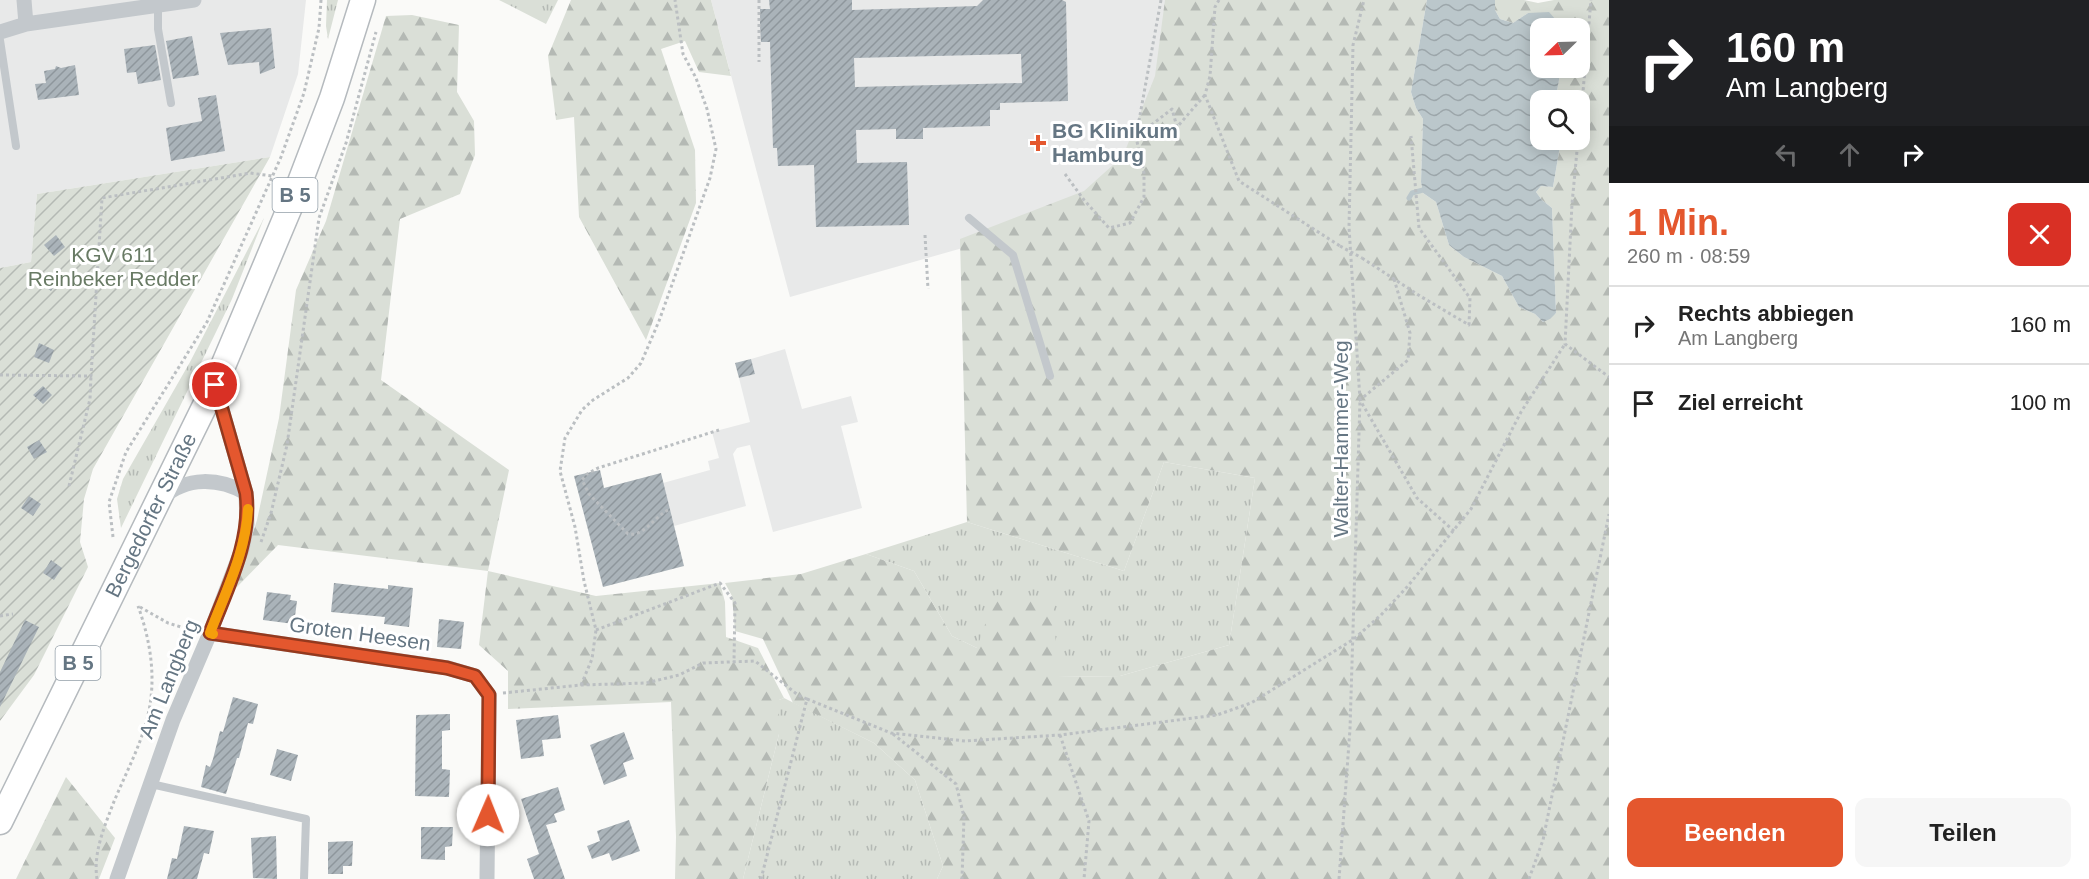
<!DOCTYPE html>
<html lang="de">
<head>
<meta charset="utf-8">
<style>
  body { margin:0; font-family:Helvetica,sans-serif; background:#f6f6f6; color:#222; height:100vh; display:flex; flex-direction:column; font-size:22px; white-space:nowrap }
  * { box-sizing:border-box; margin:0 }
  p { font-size:20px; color:#767676 }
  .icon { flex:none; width:33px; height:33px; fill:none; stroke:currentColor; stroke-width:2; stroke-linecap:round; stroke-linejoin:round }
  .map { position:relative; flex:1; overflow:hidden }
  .drawer { display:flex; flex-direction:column; background:#fff; width:480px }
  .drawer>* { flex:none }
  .top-card { background:#202124; color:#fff; overflow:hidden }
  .needle { width:39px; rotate:247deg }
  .fabs { position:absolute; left:1530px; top:18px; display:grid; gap:12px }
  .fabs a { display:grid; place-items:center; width:60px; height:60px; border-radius:12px; background:#fff; box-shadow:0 3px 15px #0003; font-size:30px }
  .pin { position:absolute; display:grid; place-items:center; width:51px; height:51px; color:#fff; margin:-26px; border:3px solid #fff; border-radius:50%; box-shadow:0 2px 6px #0007 }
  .me { position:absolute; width:66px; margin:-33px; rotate:1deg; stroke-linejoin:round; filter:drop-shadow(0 0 4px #0008) }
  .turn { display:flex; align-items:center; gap:21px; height:126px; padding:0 18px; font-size:27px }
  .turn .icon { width:78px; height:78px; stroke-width:2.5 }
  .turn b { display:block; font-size:42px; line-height:51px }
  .lanes { display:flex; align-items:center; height:57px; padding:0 18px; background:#0003; justify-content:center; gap:30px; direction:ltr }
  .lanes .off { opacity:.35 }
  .round { display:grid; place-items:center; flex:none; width:63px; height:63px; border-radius:12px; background:#f6f6f6 }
  .overview { display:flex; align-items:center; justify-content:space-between; height:102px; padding:0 18px }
  h1 { font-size:36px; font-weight:700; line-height:45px; color:#e4572e }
  .primary-button { display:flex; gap:12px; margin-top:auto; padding:12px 18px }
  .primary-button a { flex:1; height:69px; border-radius:12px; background:#e4572e; color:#fff; font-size:24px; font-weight:700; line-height:69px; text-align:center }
  .primary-button a+a { background:#f6f6f6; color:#222 }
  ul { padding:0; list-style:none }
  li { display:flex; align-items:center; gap:18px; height:78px; padding:0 18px; border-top:2px solid #e0e0e0 }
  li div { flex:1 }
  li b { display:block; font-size:22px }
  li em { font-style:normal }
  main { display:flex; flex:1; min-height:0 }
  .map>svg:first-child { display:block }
  .built { fill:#e8e9e9 }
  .grass { fill:url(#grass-tufts) }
  .forest { fill:url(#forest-firs) }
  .garden { fill:url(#garden-furrows) }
  .water { fill:url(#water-waves) }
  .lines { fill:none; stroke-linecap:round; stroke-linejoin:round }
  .stream { stroke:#bbc7cb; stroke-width:5 }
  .building { fill:url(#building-hatch); fill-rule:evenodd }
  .primary-casing { stroke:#b5babe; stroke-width:27 }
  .path { stroke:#bbbfc2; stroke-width:3; stroke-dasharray:3 3; stroke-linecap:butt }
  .service { stroke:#c3c8cc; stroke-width:8 }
  .minor { stroke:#c3c8cc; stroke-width:15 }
  .primary { stroke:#fff; stroke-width:24 }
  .path-bridge { stroke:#bbbfc2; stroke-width:3; stroke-dasharray:3 3; stroke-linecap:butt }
  .route-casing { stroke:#94391e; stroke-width:15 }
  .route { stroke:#e4572e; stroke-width:10 }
  .slow { stroke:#f59e0b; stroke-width:10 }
  .poi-dot { fill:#e4572e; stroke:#fff; stroke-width:2 }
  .labels { text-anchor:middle; stroke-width:6; stroke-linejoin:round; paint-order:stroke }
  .shield { fill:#fff; stroke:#939fa8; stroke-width:1.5 }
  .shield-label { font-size:20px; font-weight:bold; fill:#657683 }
  .poi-label { font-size:21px; font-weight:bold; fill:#657683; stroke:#fff; text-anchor:start }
  .park-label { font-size:21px; fill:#687a64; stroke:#fff }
  .street-label { font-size:21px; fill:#657683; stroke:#fff }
</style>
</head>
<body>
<main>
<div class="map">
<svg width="1609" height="879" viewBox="0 0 1609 879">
  <defs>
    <pattern id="grass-tufts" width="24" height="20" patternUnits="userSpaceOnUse" patternTransform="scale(1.5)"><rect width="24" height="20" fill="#dadfd7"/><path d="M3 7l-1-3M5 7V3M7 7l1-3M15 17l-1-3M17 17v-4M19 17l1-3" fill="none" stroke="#b4b9b4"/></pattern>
    <pattern id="forest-firs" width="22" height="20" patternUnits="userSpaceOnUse" patternTransform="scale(1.5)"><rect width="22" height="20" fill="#dadfd7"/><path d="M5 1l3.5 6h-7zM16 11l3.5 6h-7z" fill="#b4b9b4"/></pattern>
    <pattern id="garden-furrows" width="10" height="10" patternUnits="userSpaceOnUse" patternTransform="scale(1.5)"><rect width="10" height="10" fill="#dadfd7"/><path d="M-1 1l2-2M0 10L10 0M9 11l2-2" fill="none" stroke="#b4b9b4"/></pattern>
    <pattern id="water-waves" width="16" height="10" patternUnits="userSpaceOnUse" patternTransform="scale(1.5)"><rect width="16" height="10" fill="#bbc7cb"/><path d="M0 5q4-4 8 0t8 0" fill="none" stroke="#9ca6aa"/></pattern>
    <pattern id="building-hatch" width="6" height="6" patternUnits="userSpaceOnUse" patternTransform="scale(1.5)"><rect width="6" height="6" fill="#aab3b9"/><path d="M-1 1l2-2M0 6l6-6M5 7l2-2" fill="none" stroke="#8e969c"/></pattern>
  </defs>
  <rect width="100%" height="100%" fill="#fafaf8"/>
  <path class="built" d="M0,0H306L298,74L270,157L37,194L31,262L0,268Z
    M711,0H1336L1100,209L790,297Z
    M785,349L802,409L851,396L858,422L841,426L862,508L773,532L750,445L737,448L733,454L746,506L674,526L663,483L710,470L708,461L719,458L712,432L750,422L739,378L755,374L751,359Z"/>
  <path class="grass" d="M327,0H338L328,39L326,26Z
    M499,0H558L546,24Z
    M264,218L232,299L121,528L117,499L123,479L190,362Z
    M1164,462L1255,478L1229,645L1120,676L1058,677L977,648L952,636L914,571L866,554L967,522L1124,571Z
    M784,698L874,743L915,780L943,866L937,879H743L779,734V700Z"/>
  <path class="forest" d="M571,0H711L731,76L699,72L685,41L661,49L695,150L696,203L646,340L579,217L574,117L556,120L548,56Z
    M1165,0H1427L1411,92L1416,108L1423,119L1421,182L1423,193L1436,202L1449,245L1464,257L1502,276L1519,307L1535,314L1543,322L1556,313L1552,208L1542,200L1536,192L1541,186L1553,187L1560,146L1558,140H1580V100H1557C1555,88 1562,81 1558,68H1580V28H1559L1556,20L1528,13L1513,23L1500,19L1495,10V0H1524L1538,3L1554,0H1609V879H937L943,866L915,780L874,743L793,703L763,639L735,631L732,596L725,583L801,574L866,554L914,571L952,636L977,648L995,595L1053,601L1058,677L1120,676L1229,645L1255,478L1164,462L1124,571L967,522L960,239L1084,191L1123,156L1155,76Z
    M412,15L459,25L457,92L474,121L475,155L460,194L400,219L381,380L509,470L488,571L278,545L235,589L257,520L279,418L296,290L326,221L386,16Z
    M488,571L596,596L720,583L725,602L726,637L758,648L784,698L779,700V734L743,879H675L676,837L671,702L508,709V671L479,645Z
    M66,777L115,838L99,879H16Z"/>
  <path class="garden" d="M270,157L93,469L84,499L80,542L88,567L34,675L0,721V268L31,262L37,194Z"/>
  <path class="water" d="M1427,0H1495V10L1500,19L1513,23L1528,13L1549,12L1556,20L1560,28H1540V68H1558C1562,81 1555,88 1557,100H1540V140H1558L1560,146L1553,187L1541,186L1536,192L1542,200L1552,208L1556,313L1550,319L1543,322L1535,314L1519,307L1502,276L1464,257L1449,245L1436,202L1423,193L1421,182L1423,119L1416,108L1411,92Z"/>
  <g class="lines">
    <path class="stream" d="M1409,198L1412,193L1423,190"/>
  </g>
  <path class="building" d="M769,0H852V10L977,6L983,0H1062L1066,2L1068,101L1000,103V110H990V126L923,128V139H896V129L856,130L857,163L907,162L909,225L816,227L814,165L778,166L777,148H773L770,42H761L760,27V9H770ZM1021,54L1022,83L855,87L854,58Z
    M271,28L275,68L260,74L259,62L228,65L220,33Z
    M192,36L199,75L173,79L166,41Z
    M155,45L161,80L138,84L136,72L127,73L124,49Z
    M75,65L79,95L38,100L35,84L46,83L44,71L55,69L56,66L61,68Z
    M216,95L225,151L171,161L166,128L202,121L198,98Z
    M56,235L65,247L54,256L44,245Z
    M47,272L58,280L51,291L40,283Z
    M39,343L54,350L49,363L34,357Z
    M751,359L755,374L739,378L735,363Z
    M43,386L52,395L43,404L33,395Z
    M39,440L47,452L34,459L27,447Z
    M600,470L604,488L661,473L684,566L603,587L574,476Z
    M29,496L41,504L33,516L21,508Z
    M51,560L62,568L54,580L43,573Z
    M334,583L388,589V585L413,588L409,627L384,624L385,617L331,612Z
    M267,592L291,595L290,600L297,601L294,624L263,620Z
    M439,619L464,622L461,649L437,647Z
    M25,620L39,627L0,707V672Z
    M233,697L258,704L253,724L248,723L239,758H237L226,794L201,787L206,765L210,767L213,759L220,731L223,732Z
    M450,714V730L442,731V769L450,770L449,797L415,796L416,715Z
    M558,715L561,738L542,740L544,756L521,759L516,720Z
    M624,732L634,759L623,763L627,776L604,785L590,745Z
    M277,749L298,755L291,781L270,775Z
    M558,787L565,810L554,814L557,822L546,825L565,879H534L527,859L539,854L521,799Z
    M629,820L640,851L612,861L609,853L592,859L587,846L600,841L597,831Z
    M184,826L214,831L209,854L204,853L197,879H167L172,858L177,859Z
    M421,827H453L452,846L445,847V860L421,859Z
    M276,836L277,879L253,878L251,838Z
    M353,841L352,866H343V874H328V842Z"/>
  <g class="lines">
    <g class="primary-casing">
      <g id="primary">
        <path id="s1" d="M0,822L215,385L295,195L332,98L363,0"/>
      </g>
    </g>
    <path class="path" d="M759,0V62
      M1219,0L1215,7L1210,76L1205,95L1239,181L1340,246
      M1580,126L1591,0
      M1137,136L1172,109L1177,127L1205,95
      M1578,140L1572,204L1565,344L1609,377
      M1065,174L1084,200L1109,228L1130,223L1144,197V173L1136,137L1161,0
      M925,235L928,289
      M1362,258L1420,296L1469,325L1470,298L1419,228L1411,136
      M1394,279L1410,333L1408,360L1360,400L1417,498L1454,531
      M0,375L91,376L102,198L250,173L272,176
      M69,486L90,399L91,376
      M668,510C654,517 644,537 628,534L589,494L582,480L587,474L598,468L719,430
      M113,537L109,502L126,452L207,322L281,157L304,93L319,28L321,0
      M261,542L271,513L287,445L319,218L346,143L376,32
      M140,607L168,623L194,631
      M0,616L13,614
      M596,630L720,583L735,603L734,662
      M581,685L592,659L596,630L584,581L575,527L560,471L565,438L582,410L593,400L628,378L641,363L659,321L710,178L716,149L707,109L696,78L683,54L675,0
      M503,693L581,685L646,683L679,675L703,663L755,661L798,695L807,699L761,879
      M807,699L891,733L965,741L1060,735L1217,715L1251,703L1354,639L1381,615L1407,587L1471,509L1521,412L1565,344
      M893,734L956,784L964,817L962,879
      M1060,735L1089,821L1084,879
      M97,879C93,853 104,828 113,804C124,777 140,747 147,719C157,681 151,642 138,606
      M1339,879L1350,729L1360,400L1349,227L1353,45L1364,0
      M1529,879L1543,840L1609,514"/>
    <path class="service" d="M158,6V29L171,103
      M0,40L16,146
      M969,218L1013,255L1050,376
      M151,784L306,819L304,879"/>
    <path class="minor" d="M24,0L26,24
      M0,32L26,24L194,0
      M162,498C187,476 219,478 246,493
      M210,633L448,668L475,676L489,695L487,879
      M117,879L173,720L210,633L242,549L247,524L246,493L215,385"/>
    <use href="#primary" class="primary"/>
    <path class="path-bridge" d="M1340,246L1362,258"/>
  </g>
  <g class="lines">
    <g class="route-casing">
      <path id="route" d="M215,385L246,493C252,542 227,588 210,633L447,668L475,676L489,695L488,815"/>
    </g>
    <use href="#route" class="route"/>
    <path class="slow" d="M213,634L210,633C225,593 246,552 248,509"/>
  </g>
  <path class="poi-dot" d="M1035 134h6v6h6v6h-6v6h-6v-6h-6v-6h6z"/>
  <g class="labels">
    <g class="shield">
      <rect x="272.5" y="178" width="45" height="34" rx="4.5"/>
      <rect x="55.5" y="646" width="45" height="34" rx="4.5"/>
    </g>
    <g class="shield-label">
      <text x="295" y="202">B 5</text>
      <text x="78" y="670">B 5</text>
    </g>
    <g class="poi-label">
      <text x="1052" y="138">BG Klinikum<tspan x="1052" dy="24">Hamburg</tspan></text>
    </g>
    <g class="park-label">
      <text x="113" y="262">KGV 611<tspan x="113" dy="24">Reinbeker Redder</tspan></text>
    </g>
    <g class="street-label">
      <text transform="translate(1341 439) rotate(-90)" y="7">Walter-Hammer-Weg</text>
      <text dy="7" stroke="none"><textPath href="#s1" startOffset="342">Bergedorfer Straße</textPath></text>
      <text transform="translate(360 634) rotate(8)" y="7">Groten Heesen</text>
      <text transform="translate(169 679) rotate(-68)" y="7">Am Langberg</text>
    </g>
  </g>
</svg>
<div class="fabs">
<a><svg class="needle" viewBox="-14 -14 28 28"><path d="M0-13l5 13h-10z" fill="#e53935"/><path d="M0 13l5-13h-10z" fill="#767676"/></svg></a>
<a><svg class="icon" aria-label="search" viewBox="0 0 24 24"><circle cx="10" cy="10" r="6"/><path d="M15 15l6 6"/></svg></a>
</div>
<div class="pin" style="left:215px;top:385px;background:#d93025"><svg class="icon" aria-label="arrive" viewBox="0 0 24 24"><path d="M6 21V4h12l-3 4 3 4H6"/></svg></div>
<svg class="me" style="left:488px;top:815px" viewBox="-20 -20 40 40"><circle r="19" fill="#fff"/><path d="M0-13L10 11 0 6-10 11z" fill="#e4572e"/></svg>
</div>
<section class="drawer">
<div class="top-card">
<div class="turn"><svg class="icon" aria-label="right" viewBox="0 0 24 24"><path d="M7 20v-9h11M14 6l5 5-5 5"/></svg><div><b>160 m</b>Am Langberg</div></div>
<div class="lanes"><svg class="icon off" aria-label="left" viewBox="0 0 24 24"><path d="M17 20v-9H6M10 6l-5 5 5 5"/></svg><svg class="icon off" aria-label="ahead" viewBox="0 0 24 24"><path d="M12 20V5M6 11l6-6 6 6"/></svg><svg class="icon" aria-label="right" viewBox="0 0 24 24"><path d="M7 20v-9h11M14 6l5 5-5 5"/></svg></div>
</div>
<div class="overview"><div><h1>1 Min.</h1><p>260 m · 08:59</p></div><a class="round" style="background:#d93025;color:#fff"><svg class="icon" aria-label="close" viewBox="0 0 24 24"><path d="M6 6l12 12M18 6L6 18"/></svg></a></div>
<ul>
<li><svg class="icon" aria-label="right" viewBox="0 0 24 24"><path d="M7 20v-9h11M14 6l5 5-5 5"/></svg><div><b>Rechts abbiegen</b><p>Am Langberg</p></div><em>160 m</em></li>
<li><svg class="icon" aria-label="arrive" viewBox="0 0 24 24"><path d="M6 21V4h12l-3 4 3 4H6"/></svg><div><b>Ziel erreicht</b></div><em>100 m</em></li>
</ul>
<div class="primary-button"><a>Beenden</a><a>Teilen</a></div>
</section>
</main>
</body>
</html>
